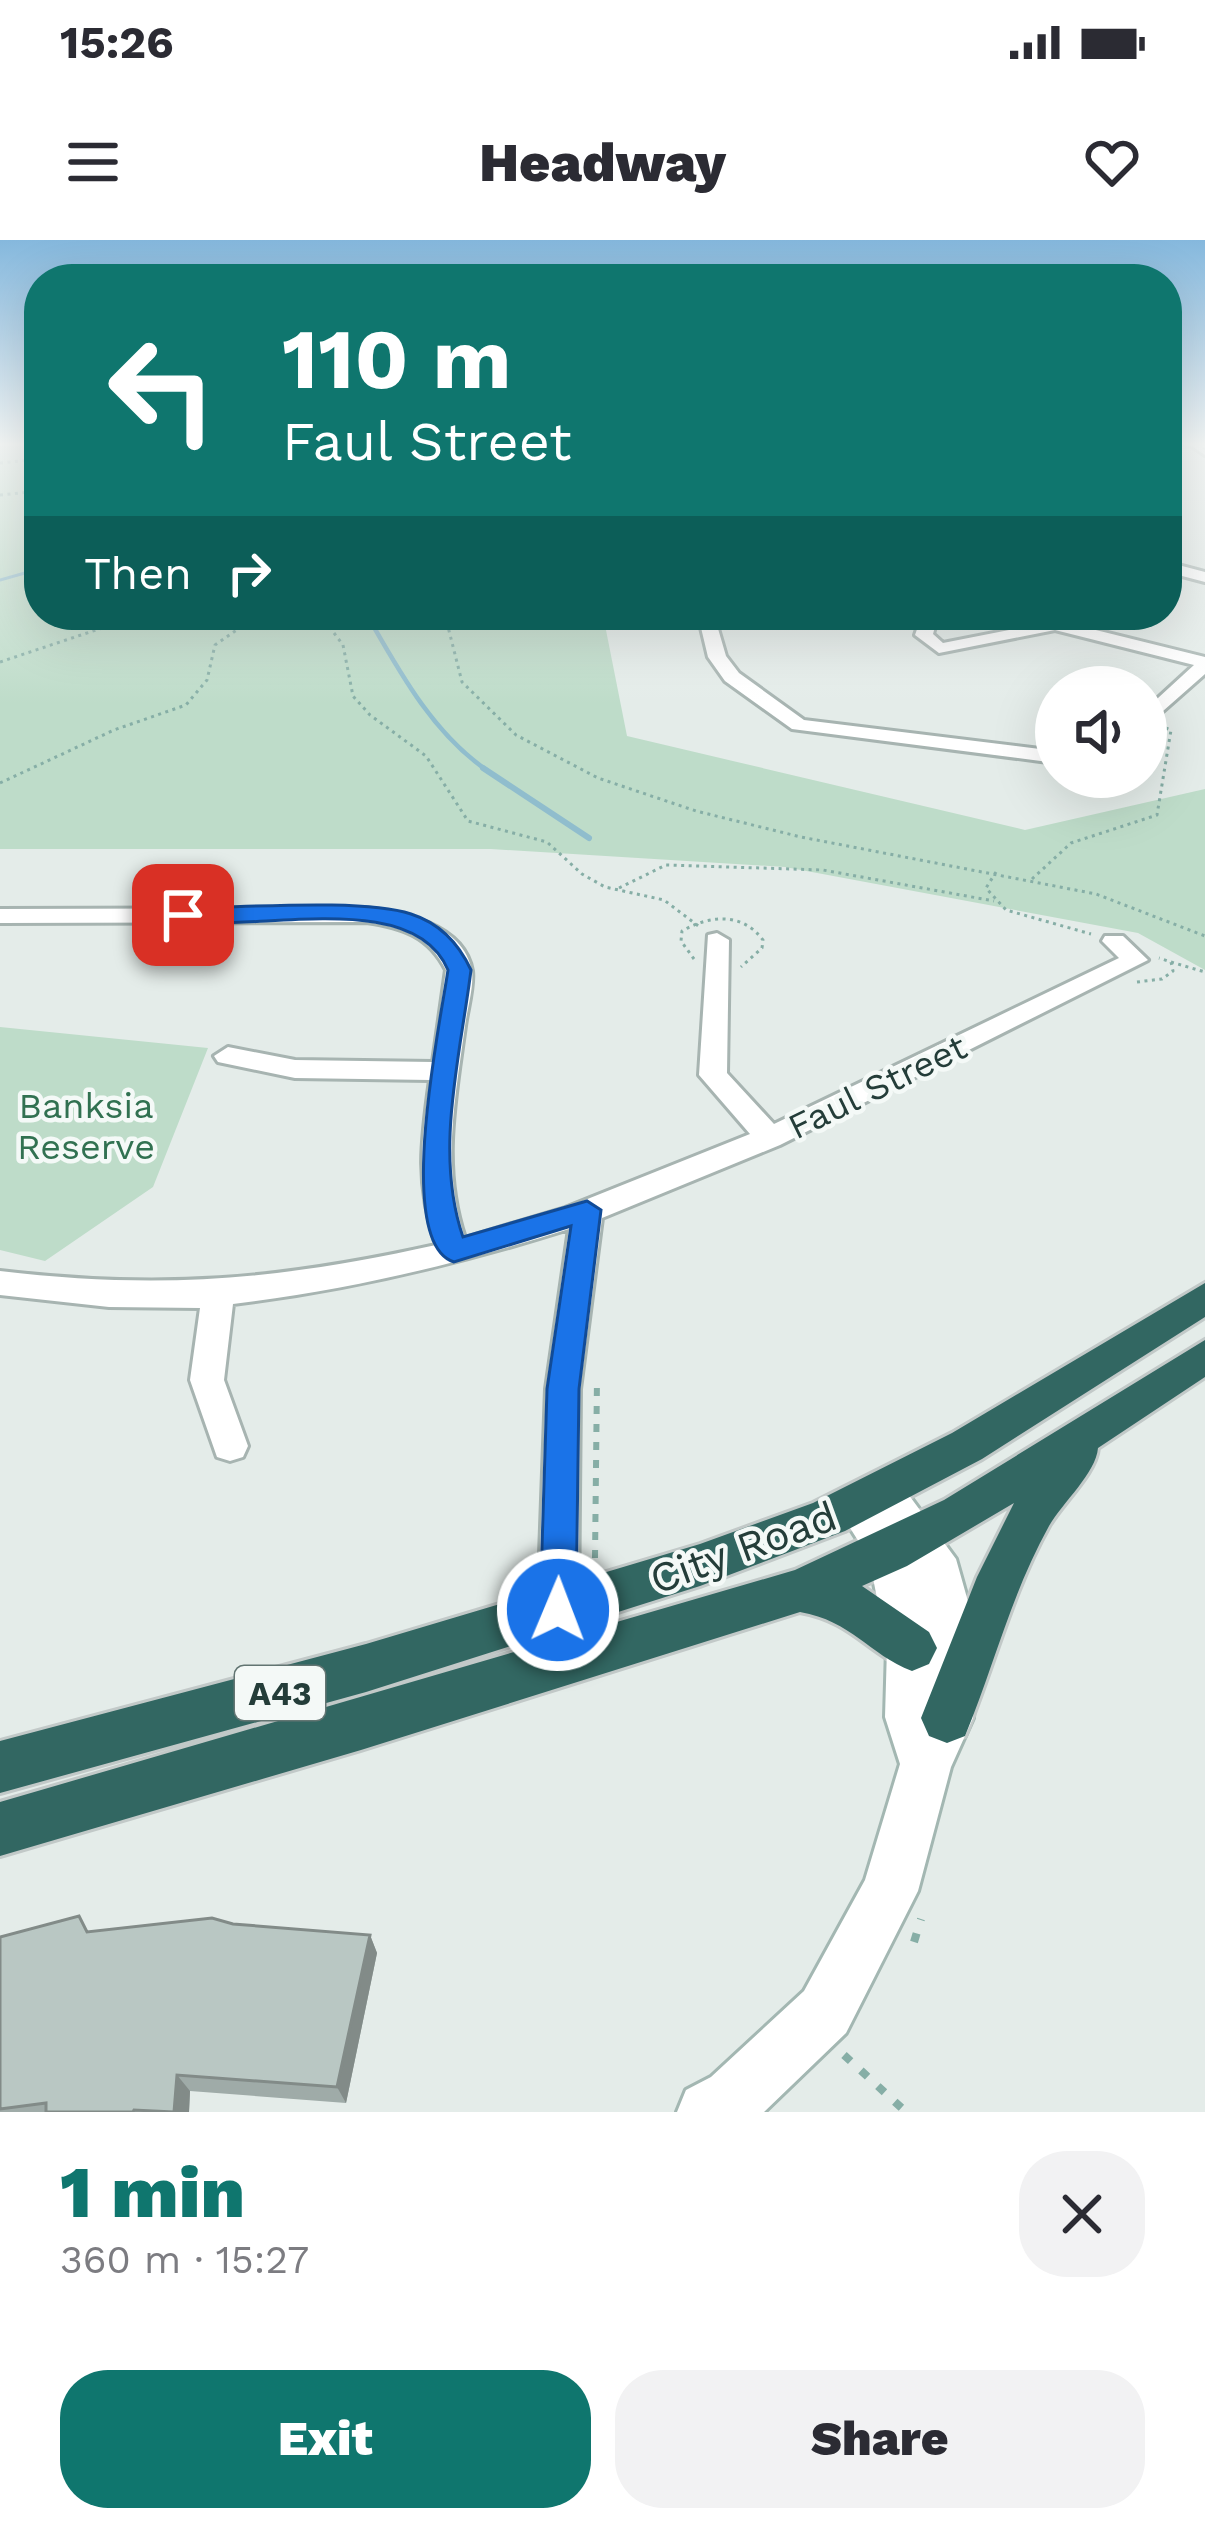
<!DOCTYPE html>
<html lang="en">
<head>
<meta charset="utf-8">
<style>
  body { margin:0; font-family:"Work Sans",sans-serif; background:#f2f2f3; color:#2b2b33; height:100vh; display:flex; flex-direction:column; font-size:45px; white-space:nowrap }
  * { box-sizing:border-box; margin:0 }
  p { font-size:39px; color:#7c7c81 }
  .icon { flex:none; width:66px; height:66px; fill:none; stroke:currentColor; stroke-width:2; stroke-linecap:round; stroke-linejoin:round }
  .map { position:relative; height:1872px; overflow:hidden }
  .panel { display:flex; flex-direction:column; background:#fff; flex:1 }
  .panel>* { flex:none }
  .hud { position:absolute; left:24px; top:24px; width:1158px; height:366px; border-radius:48px; box-shadow:0 12px 48px #0002; background:#0f766e; color:#fff; overflow:hidden }
  .fabs { position:absolute; left:1035px; top:426px; display:grid; gap:24px }
  .fabs a { display:grid; place-items:center; width:132px; height:132px; border-radius:50%; background:#fff; box-shadow:0 12px 48px #0002; font-size:60px }
  .pin { position:absolute; display:grid; place-items:center; width:102px; height:102px; color:#fff; margin:-51px; border-radius:24px; box-shadow:0 6px 18px #0006 }
  .me { position:absolute; width:132px; margin:-66px; rotate:1deg; stroke-linejoin:round; filter:drop-shadow(0 0 9px #0008) }
  .turn { display:flex; align-items:center; gap:42px; height:252px; padding:0 60px; font-size:54px }
  .turn .icon { width:156px; height:156px; stroke-width:2.5 }
  .turn b { display:block; font-size:84px; line-height:102px }
  .then { display:flex; align-items:center; height:114px; padding:0 60px; background:#0003; gap:24px; font-size:45px }
  .round { display:grid; place-items:center; flex:none; width:126px; height:126px; border-radius:48px; background:#f2f2f3 }
  .head { display:flex; align-items:center; justify-content:space-between; height:204px; padding:0 60px }
  h1 { font-size:72px; font-weight:800; line-height:90px; color:#0f766e }
  .button { display:flex; gap:24px; margin-top:auto; padding:24px 60px }
  .button a { flex:1; height:138px; border-radius:48px; background:#0f766e; color:#fff; font-size:48px; font-weight:800; line-height:138px; text-align:center }
  .button a+a { background:#f2f2f3; color:#2b2b33 }
  .status { display:flex; justify-content:space-between; align-items:center; height:84px; padding:0 60px; background:#fff; direction:ltr }
  .status svg { height:33px; fill:currentColor }
  header { display:flex; justify-content:space-between; align-items:center; height:156px; padding:0 60px; background:#fff; font-size:54px; font-weight:800 }
  .map>svg:first-child { display:block }
  .green { fill:#bedcc9 }
  .lines { fill:none; stroke-linecap:round; stroke-linejoin:round }
  .stream-far2 { stroke:#90bdcd; stroke-width:3 }
  .stream-far1 { stroke:#90bdcd; stroke-width:4.5 }
  .stream { stroke:#90bdcd; stroke-width:6 }
  .lane-casing { stroke:#a7b4b1; stroke-width:6 }
  .street-casing { stroke:#a7b4b1; stroke-width:6 }
  .secondary-casing { stroke:#a3b7b2; stroke-width:6 }
  .highway-casing { stroke:#c2c9c8; stroke-width:6 }
  .path-far2 { stroke:#86aea6; stroke-width:3; stroke-dasharray:3 4.5; stroke-linecap:butt }
  .path-far1 { stroke:#86aea6; stroke-width:6; stroke-dasharray:8 10; stroke-linecap:butt }
  .path { stroke:#86aea6; stroke-width:8; stroke-dasharray:9 14; stroke-linecap:butt }
  .lane { fill:#fff; fill-rule:evenodd }
  .street { fill:#fff; fill-rule:evenodd }
  .secondary { fill:#fff; fill-rule:evenodd }
  .highway { fill:#326762; fill-rule:evenodd }
  .wall { fill:#9faba8 }
  .shaded-wall { fill:#828b88 }
  .building { fill:#b9c7c3; stroke:#828b88; stroke-width:3 }
  .route { fill:#1a73e8; stroke:#114b97; stroke-width:3 }
  .labels { text-anchor:middle; stroke-width:9; stroke-linejoin:round; paint-order:stroke }
  .shield { fill:#f4f9f7; stroke:#627572; stroke-width:3 }
  .shield-label { font-size:33px; font-weight:bold; fill:#243d39 }
  .street-label { font-size:36px; fill:#243d39; stroke:#f4f9f7 }
  .park-label { font-size:36px; fill:#317151; stroke:#f4f9f7 }
  .near-street-label { font-size:42px; fill:#243d39; stroke:#f4f9f7 }
</style>
</head>
<body>
<div class="status"><b>15:26</b><svg viewBox="0 0 49 12"><path d="M0 12V9h3v3zM5 12V6h3v6zM10 12V3h3v9zM15 12V0h3v12zM26 1h20v11H26zM47 4h2v5h-2z"/></svg></div>
<header><svg class="icon" aria-label="menu" viewBox="0 0 24 24"><path d="M4 6h16M4 12h16M4 18h16"/></svg>Headway<svg class="icon" aria-label="heart" viewBox="0 0 24 24"><path d="M12 20l-8-8c-3-5 5-10 8-4 3-6 11-1 8 4z"/></svg></header>
<div class="map">
<svg width="1205" height="1872" viewBox="0 0 1205 1872">
  <rect width="100%" height="100%" fill="#e4ece9"/>
  <path class="green" d="M0,202H39V375H603L627,496L1025,590L1205,549V730L1138,693L785,627L491,609H0Z
    M0,787L208,808L153,947L45,1021L0,1010Z"/>
  <g class="lines">
    <path class="stream-far2" d="M0,340L39,329"/>
    <path class="stream-far1" d="M367,375C399,431 433,494 488,531"/>
    <path class="stream" d="M483,528L589,598"/>
    <g class="lane-casing">
      <path id="lane" d="M1186,202H1194L1205,210V215Z"/>
    </g>
    <g class="street-casing">
      <path id="street" d="M1175,202H1205V208Z
        M1167,322L1205,332V342L1167,332Z
        M698,375H714L726,416L739,433L804,480L1056,511V523L792,489L725,441L708,417Z
        M922,375H938L933,394L943,403L1035,385L1006,375H1035L1205,417V434L1146,486V469L1194,425L1055,390L939,413L915,395Z
        M366,668C403,673 464,684 472,731C474,747 467,770 465,786C455,860 441,927 465,998L565,968L750,894L699,835L708,695L717,693L729,700L727,833L774,884L1119,718L1102,701L1105,696H1123L1148,720L780,905L602,978L580,1149L578,1370L572,1383L558,1389L544,1383L538,1370L546,1149L569,989C458,1024 349,1050 233,1064L224,1140L248,1206L243,1217L230,1221L217,1217L190,1140L200,1068L109,1067L0,1055V1031C161,1050 278,1040 436,1005C416,943 421,904 430,840L295,838L218,822L214,816L228,807L295,820L433,822L446,730C429,696 402,687 366,682L0,683V669Z"/>
    </g>
    <g class="secondary-casing">
      <path id="secondary" d="M881,1234L897,1239L956,1319L978,1397L973,1478L951,1527L918,1651L846,1793L764,1872H677L686,1850L711,1837L804,1751L865,1640L900,1524L885,1477L887,1408L869,1318L835,1264L842,1250L862,1246L865,1239Z"/>
    </g>
    <g class="highway-casing">
      <path id="highway" d="M1205,1043V1077L982,1219L845,1291L700,1346L366,1452L0,1553V1501L366,1404L700,1304L813,1263L952,1193Z
        M1205,1100V1137L1098,1208C1096,1233 1063,1262 1049,1286C1012,1352 994,1426 965,1496L947,1503L929,1496L921,1478L977,1337L1014,1263L907,1326L862,1346L929,1392L937,1408L929,1424L912,1431C868,1414 852,1381 800,1372L361,1510L0,1616V1562L795,1330L944,1260Z"/>
    </g>
    <path class="path-far2" d="M0,223L39,219
      M0,255L39,251
      M285,375L325,381L357,375
      M445,375L462,442L516,495L598,538L696,571L801,597L1096,654L1205,696
      M325,381L343,405L353,456L370,475L426,516L468,581L547,602L582,634L605,647L664,660L701,688
      M0,422L141,375
      M0,543L114,490L186,465L207,440L215,405L258,375
      M996,632L986,648L1006,670L1091,694
      M1032,639L1071,603L1157,575L1171,490L1163,487
      M619,648L666,625L823,630L994,661
      M694,719L681,701L682,691C710,675 742,672 763,700L762,708L741,727
      M1171,722L1205,732
      M1137,742L1162,739L1173,731L1171,722L1159,718"/>
    <path class="path-far1" d="M595,1318L597,1138"/>
    <path class="path" d="M914,1702L921,1679
      M844,1815L906,1872"/>
    <use href="#lane" class="lane"/>
    <use href="#street" class="street"/>
    <use href="#secondary" class="secondary"/>
    <use href="#highway" class="highway"/>
  </g>
  <path class="wall" d="M233,1684L370,1695L377,1713L346,1863L190,1851L189,1872H0V1697Z"/>
  <path class="shaded-wall" d="M370,1695L377,1713L346,1863L337,1847Z
    M177,1835L190,1851L189,1872H174Z"/>
  <path class="building" d="M79,1676L87,1692L212,1678L233,1684L370,1695L337,1847L177,1835L174,1872L134,1870L133,1872H46V1863L0,1869V1697Z"/>
  <linearGradient id="sky" x2="0" y2="1"><stop stop-color="#85b8dd"/><stop offset="0.44" stop-color="#f3f6f5"/><stop offset="1" stop-color="#f3f6f5" stop-opacity="0"/></linearGradient>
  <rect width="1205" height="464" fill="url(#sky)"/>
  <path class="route" d="M183,668C240,668 361,658 411,674C439,683 459,704 471,730C460,818 434,912 463,997L587,961L601,970L579,1149L576,1370L571,1382L558,1387L545,1382L540,1370L547,1149L571,986L454,1022C393,1003 441,779 448,730C412,645 249,695 175,680V670Z"/>
  <g class="labels">
    <rect class="shield" x="235" y="1426" width="90" height="54" rx="9"/>
    <g class="shield-label">
      <text x="280" y="1465">A43</text>
    </g>
    <g class="street-label">
      <text transform="translate(877 846) rotate(-26)" y="13">Faul Street</text>
    </g>
    <g class="park-label">
      <text x="86" y="878">Banksia<tspan x="86" dy="41">Reserve</tspan></text>
    </g>
    <g class="near-street-label">
      <text transform="translate(743 1307) rotate(-20)" y="15">City Road</text>
    </g>
  </g>
</svg>
<div class="fabs">
<a><svg class="icon" aria-label="sound" viewBox="0 0 24 24"><path d="M4 9h4l5-4v14l-5-4H4zM17 9q2 3 0 6"/></svg></a>
</div>
<div class="pin" style="left:183px;top:675px;background:#d93025"><svg class="icon" aria-label="arrive" viewBox="0 0 24 24"><path d="M6 21V4h12l-3 4 3 4H6"/></svg></div>
<svg class="me" style="left:558px;top:1370px" viewBox="-20 -20 40 40"><circle r="17" fill="#1a73e8" stroke="#fff" stroke-width="3"/><path d="M0-11L8 9 0 5-8 9z" fill="#fff"/></svg>
<div class="hud">
<div class="turn"><svg class="icon" aria-label="left" viewBox="0 0 24 24"><path d="M17 20v-9H6M10 6l-5 5 5 5"/></svg><div><b>110 m</b>Faul Street</div></div>
<div class="then">Then<svg class="icon" aria-label="right" viewBox="0 0 24 24"><path d="M7 20v-9h11M14 6l5 5-5 5"/></svg></div>
</div>
</div>
<section class="panel">
<div class="head"><div><h1>1 min</h1><p>360 m · 15:27</p></div><a class="round"><svg class="icon" aria-label="close" viewBox="0 0 24 24"><path d="M6 6l12 12M18 6L6 18"/></svg></a></div>
<div class="button"><a>Exit</a><a>Share</a></div>
</section>
</body>
</html>
